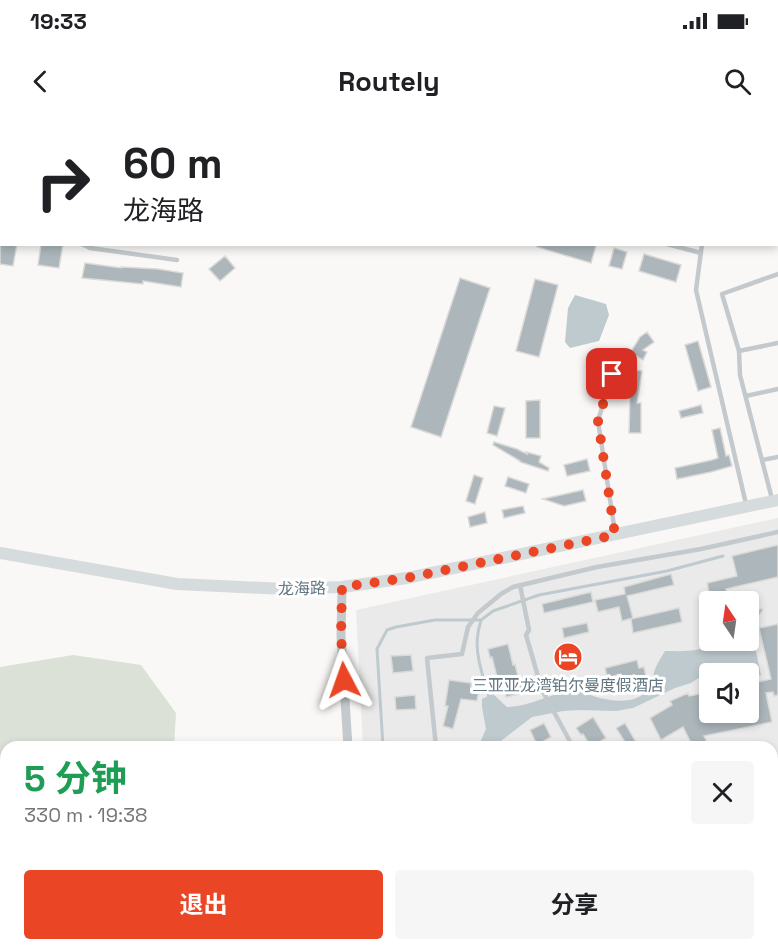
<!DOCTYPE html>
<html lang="zh">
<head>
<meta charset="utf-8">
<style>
  body { margin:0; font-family:"Space Grotesk","Noto Sans SC",sans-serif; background:#f6f6f6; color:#202124; height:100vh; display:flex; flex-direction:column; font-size:22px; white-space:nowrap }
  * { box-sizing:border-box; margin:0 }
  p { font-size:20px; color:#757577 }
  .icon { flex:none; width:33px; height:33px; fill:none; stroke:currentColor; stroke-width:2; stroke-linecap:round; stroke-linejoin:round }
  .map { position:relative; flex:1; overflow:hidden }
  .panel { position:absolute; left:0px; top:621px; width:778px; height:210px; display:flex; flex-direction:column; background:#fff; border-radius:18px 18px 0 0; box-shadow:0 3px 9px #0003 }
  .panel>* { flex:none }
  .hud { position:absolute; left:0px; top:0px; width:778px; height:126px; box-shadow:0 3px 9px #0003; background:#fff; color:#202124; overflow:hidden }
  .needle { width:39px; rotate:347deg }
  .buttons { position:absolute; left:699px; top:471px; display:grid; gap:12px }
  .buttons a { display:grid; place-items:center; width:60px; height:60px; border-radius:6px; background:#fff; box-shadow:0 3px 9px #0003; font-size:30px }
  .pin { position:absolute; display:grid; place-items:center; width:51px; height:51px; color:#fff; margin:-26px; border-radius:12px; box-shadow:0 3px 9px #0006 }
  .me { position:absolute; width:66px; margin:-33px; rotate:356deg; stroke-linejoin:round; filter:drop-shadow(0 0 4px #0008) }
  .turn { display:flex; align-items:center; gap:21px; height:126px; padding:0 24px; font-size:27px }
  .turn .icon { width:78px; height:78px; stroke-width:2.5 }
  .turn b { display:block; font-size:42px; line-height:51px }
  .round { display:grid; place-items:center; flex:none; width:63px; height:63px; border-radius:6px; background:#f6f6f6 }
  .head { display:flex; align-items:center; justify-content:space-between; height:102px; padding:0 24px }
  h1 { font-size:36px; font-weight:700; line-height:45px; color:#1e9e55 }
  .button { display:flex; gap:12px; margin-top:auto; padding:12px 24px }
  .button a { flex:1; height:69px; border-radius:6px; background:#ea4625; color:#fff; font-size:24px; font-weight:700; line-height:69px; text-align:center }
  .button a+a { background:#f6f6f6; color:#202124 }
  .status { display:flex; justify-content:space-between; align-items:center; height:42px; padding:0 30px; background:#fff; direction:ltr }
  .status svg { height:16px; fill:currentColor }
  header { display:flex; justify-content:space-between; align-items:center; height:78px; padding:0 24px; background:#fff; font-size:27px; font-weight:700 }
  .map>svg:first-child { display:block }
  .built { fill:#e9eae9; fill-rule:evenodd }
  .green { fill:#dbe1d7 }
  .water { fill:#becace }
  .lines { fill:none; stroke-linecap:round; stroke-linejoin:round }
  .stream { stroke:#becace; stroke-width:3 }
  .building { fill:#acb6bb; stroke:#dadad8; stroke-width:1.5 }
  .lane { stroke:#c3c9cc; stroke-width:4.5 }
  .street { stroke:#c3c9cc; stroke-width:9 }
  .secondary { stroke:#d6dbde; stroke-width:12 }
  .route { stroke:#ea4625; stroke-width:10; stroke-dasharray:0 18 }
  .labels { text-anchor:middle; stroke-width:6; stroke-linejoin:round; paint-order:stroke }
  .street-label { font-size:16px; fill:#627682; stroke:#fff }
  .poi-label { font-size:16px; fill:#627682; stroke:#fff }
</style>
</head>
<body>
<div class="status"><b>19:33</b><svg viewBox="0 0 49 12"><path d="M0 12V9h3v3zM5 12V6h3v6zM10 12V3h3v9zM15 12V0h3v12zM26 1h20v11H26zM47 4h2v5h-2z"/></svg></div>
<header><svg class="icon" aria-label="back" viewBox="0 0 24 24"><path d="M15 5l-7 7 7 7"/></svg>Routely<svg class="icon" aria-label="search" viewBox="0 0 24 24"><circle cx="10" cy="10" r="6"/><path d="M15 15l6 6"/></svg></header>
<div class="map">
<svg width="778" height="831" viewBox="0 0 778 831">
  <rect width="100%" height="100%" fill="#f9f8f6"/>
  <path class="built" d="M778,398V676L773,682L772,627H363L356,490ZM710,482H748V520H710ZM710,554H748V592H710Z
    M778,710V831H662L668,825H772L773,715Z
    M372,825H633L627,831H372Z"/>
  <path class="green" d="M73,535L141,545L176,593L174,627H6V825H160L159,831H0V547Z
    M214,825H326V831H215Z"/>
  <path class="water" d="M575,175L606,184L609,195L599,221L570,228L565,222L568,188Z
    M749,498L761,555L749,558L748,554L731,553L730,551L724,546L714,545L707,549L703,555L691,563L675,568L633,588L616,591L579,590L563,591L532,597L493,627H478L486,609L482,587V579L493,574L507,587C529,587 549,574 570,571C580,569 587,574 596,577C614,582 641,585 651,565C653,560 653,553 656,547C658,542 662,536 665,531C683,531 701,533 715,521L748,520Z"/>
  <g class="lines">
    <path class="stream" d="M481,500C480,505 478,510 478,514C474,532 484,560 489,577
      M748,507L761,490
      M383,627L377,529L387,510L396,507L435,500H481L493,491L539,475L667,451L723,436
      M394,825V831"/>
  </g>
  <path class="building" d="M0,124H17L13,146L0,144Z
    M41,124H63L59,148L38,145Z
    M537,124H591L596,126L591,143L537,127Z
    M614,128L627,132L622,149L609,146Z
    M644,134L681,145L676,162L639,151Z
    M225,136L235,148L220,161L209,149Z
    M85,143L121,148V147L158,149L183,153L181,167L143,161V164L82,158Z
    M460,158L490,168L441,317L411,307Z
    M535,159L558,165L539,237L516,231Z
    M647,212L654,222L643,230L647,232L643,240L635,235L624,243L640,217Z
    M698,221L711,267L698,271L685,225Z
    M626,248L642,251L637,283H641V313H629L630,278L622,277Z
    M540,280V318H526V281Z
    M701,285L703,293L681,298L679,291Z
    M494,286L505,288L497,316L487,313Z
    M720,308L726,336L729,335L732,346L711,352L677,359L675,348L712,340L718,338L712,310Z
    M494,322L517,329L527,334L526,332L541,336L539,342L549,348L548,351L520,342V341L493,325Z
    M587,339L590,351L567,356L564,345Z
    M474,355L483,358L475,384L466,381Z
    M508,357L529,364L526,373L505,366Z
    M583,370L586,381L564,386L543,379Z
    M523,386L525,393L504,398L502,390Z
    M485,392L487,403L470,407L468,397Z
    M778,425V457L726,469L727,473L710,477L707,463L737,456L732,436Z
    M671,454L674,465L627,476L633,498L622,501L619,487L598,492L595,480L625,474L624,467Z
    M591,472L593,482L544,493L542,484Z
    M679,488L682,502L633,513L631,499Z
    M587,503L589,512L564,518L562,508Z
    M778,504V575L774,576L773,572L766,573L772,602L704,616L710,627H693L683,607L661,620L650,598L672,585L670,581L688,573L689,576L710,572V592H748V564L771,559L759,508Z
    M508,524L513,545L515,544L520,565H523L525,573L506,577L502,556L497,557L492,537L490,538L488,529Z
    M411,535L413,551L393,553L391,536Z
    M637,540L639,548L644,547L648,566L625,571L621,554L607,558L605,548Z
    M449,560L471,563V569L479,570L477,581L461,579L453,609L443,606L448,586H445Z
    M415,575L416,589L396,590L395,577Z
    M593,597L606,618L591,627L583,614L581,615L576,608Z
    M544,603L551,617L537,625L530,610Z
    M625,603L633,617L639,627H628L616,608Z"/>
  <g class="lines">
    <path class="lane" d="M306,0V2
      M108,2L109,0
      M550,2V0
      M724,2L725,0
      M82,124L90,128L177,140
      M667,124L701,133
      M702,124L696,170L746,384
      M739,231L722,174L778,154
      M612,254L598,301L615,412
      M746,276L778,269
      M762,340L778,337
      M772,379L740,255L739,231L778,223
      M520,465L529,510L526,515L542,570L573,627
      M436,627L427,538L462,534L468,507L478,493L501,474L513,467L597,447L701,429L778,412
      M458,825L459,831"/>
    <path class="street" d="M172,2L173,0
      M0,28L2,29
      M342,467L341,516L348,627
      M772,701L778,695
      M362,825V831
      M645,831L651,825"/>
    <path class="secondary" d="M0,433L177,464L284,469L342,467L407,458L778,380"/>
  </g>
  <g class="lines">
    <path class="route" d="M344,560L341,516L342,467L407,458L615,415L598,301L612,254"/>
  </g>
  <defs>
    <g id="hotel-disc" transform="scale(1.5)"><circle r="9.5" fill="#ea4625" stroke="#fff"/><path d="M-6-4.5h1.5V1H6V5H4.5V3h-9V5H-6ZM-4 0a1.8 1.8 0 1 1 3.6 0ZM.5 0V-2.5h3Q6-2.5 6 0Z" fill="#fff"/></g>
  </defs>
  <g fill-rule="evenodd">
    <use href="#hotel-disc" x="568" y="537"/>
  </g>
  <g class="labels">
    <g class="street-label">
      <text transform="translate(302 468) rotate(-1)" y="6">龙海路</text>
    </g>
    <g class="poi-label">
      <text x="568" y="571">三亚亚龙湾铂尔曼度假酒店</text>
    </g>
  </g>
</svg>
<div class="buttons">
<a><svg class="needle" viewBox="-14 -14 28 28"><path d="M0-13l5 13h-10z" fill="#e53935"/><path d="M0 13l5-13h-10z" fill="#757577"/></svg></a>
<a><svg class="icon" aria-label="sound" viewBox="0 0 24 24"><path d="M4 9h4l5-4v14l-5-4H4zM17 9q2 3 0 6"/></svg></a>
</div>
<div class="pin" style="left:612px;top:254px;background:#d93025"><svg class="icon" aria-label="arrive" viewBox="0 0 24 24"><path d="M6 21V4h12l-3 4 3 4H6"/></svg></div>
<svg class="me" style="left:344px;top:560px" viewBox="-20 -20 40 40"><path d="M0-17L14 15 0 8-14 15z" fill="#ea4625" stroke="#fff" stroke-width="4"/></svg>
<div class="hud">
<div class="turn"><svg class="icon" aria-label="right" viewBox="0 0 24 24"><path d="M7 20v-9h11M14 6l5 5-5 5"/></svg><div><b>60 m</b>龙海路</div></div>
</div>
<section class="panel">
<div class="head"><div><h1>5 分钟</h1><p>330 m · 19:38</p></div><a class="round"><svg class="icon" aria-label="close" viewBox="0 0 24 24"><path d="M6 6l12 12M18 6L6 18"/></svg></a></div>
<div class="button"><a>退出</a><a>分享</a></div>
</section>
</div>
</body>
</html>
